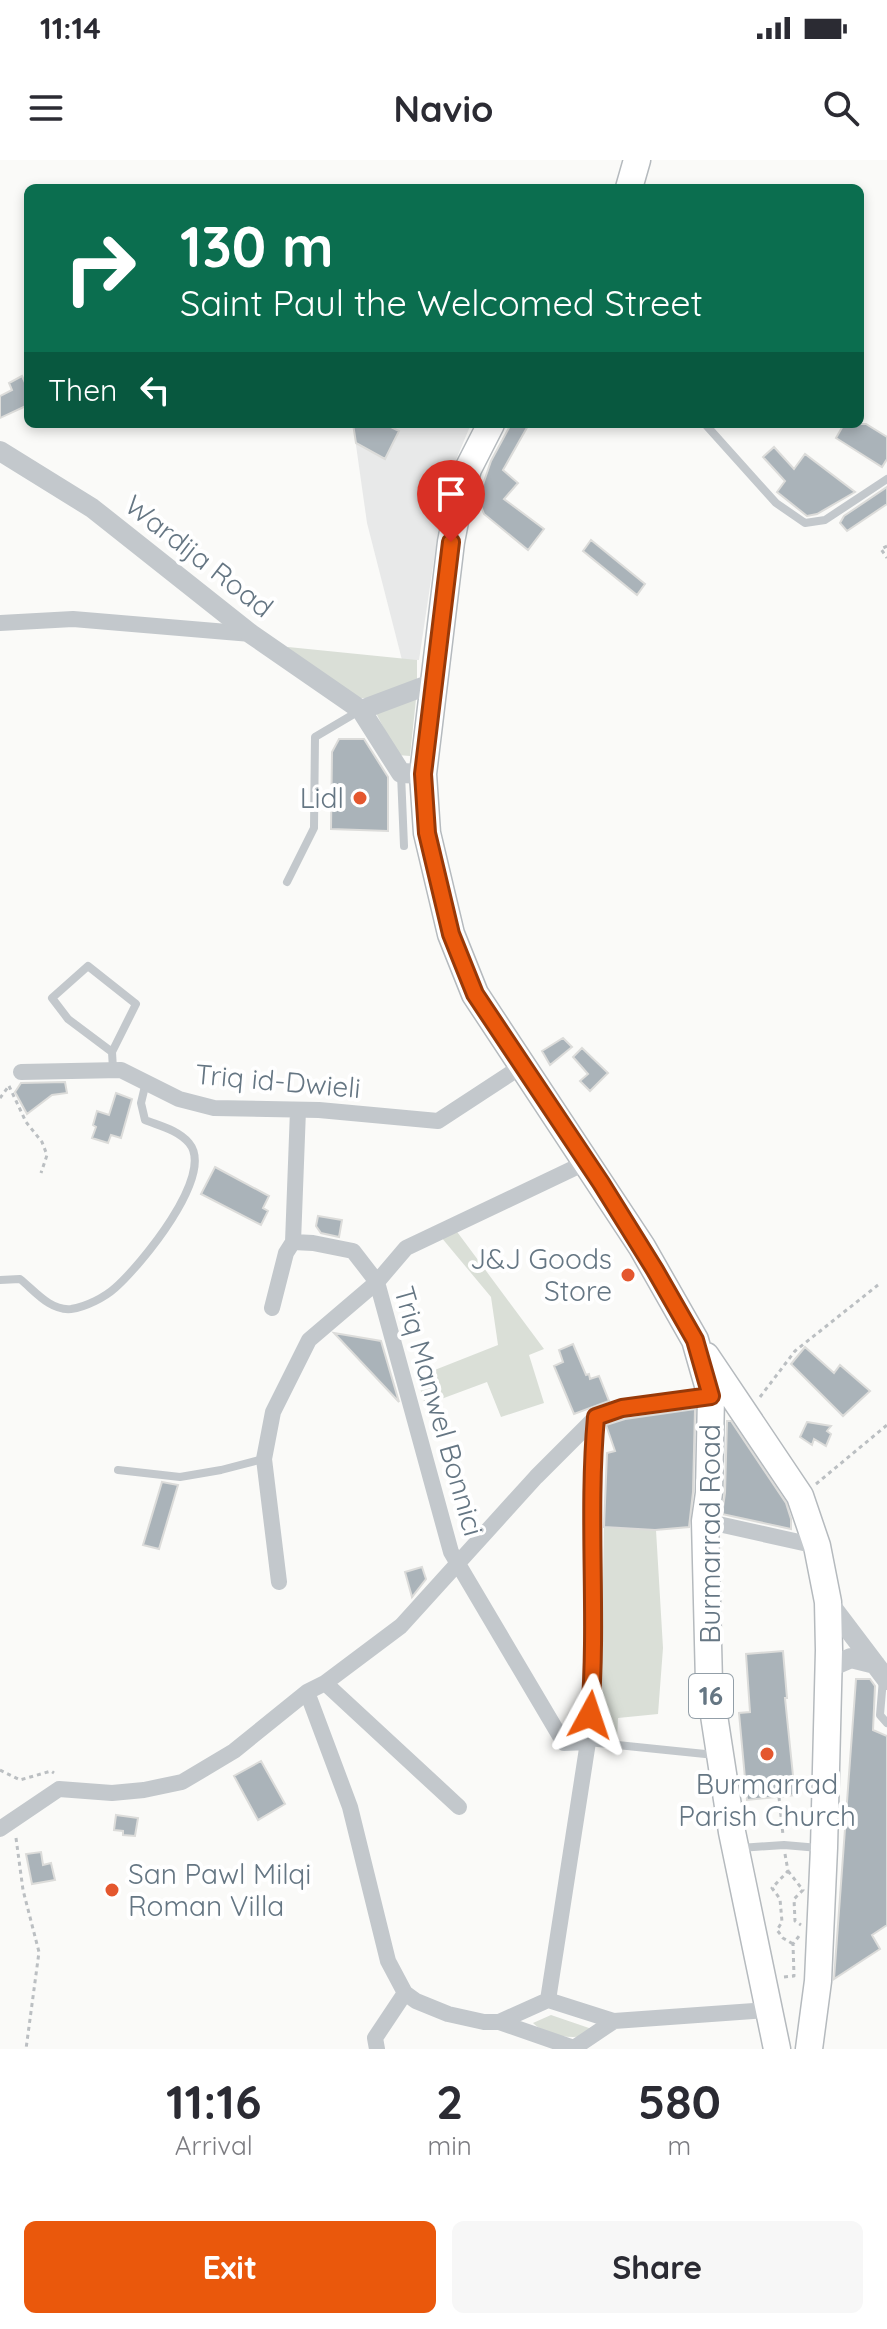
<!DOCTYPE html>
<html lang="en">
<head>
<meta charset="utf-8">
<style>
  body { margin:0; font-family:Quicksand,sans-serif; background:#f7f7f7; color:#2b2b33; height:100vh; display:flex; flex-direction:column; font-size:30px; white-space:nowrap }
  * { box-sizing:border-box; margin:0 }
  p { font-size:26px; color:#7c7c81 }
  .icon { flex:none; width:44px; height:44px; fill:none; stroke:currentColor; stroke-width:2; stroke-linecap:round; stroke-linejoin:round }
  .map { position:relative; height:1889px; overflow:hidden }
  .details { display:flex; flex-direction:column; background:#fff; flex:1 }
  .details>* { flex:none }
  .top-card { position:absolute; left:24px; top:24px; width:840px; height:244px; border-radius:12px; box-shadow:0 4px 12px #0003; background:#0b6e4f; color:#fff; overflow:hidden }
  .pin { position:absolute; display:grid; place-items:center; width:68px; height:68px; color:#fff; margin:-82px -34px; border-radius:50% 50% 50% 0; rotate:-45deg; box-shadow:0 0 8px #0007 }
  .pin .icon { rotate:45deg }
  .me { position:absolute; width:88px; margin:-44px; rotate:5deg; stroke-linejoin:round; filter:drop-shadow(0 0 6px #0008) }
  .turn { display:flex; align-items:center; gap:28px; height:168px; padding:0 24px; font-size:36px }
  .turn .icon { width:104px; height:104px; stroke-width:2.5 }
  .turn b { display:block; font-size:56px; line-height:68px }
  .then { display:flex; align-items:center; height:76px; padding:0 24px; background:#0003; gap:16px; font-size:30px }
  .eta { display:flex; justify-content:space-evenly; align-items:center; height:136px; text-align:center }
  .eta b { font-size:48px; font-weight:700; line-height:56px }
  .cta { display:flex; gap:16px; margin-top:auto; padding:16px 24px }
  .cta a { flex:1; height:92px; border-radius:12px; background:#ea580c; color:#fff; font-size:32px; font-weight:700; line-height:92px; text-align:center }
  .cta a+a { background:#f7f7f7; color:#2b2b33 }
  .status { display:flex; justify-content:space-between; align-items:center; height:56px; padding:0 40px; background:#fff; direction:ltr }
  .status svg { height:22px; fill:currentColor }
  header { display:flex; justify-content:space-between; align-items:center; height:104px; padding:0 24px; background:#fff; font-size:36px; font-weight:700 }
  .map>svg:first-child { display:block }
  .built { fill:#e8e9e9 }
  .green { fill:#dadfd7 }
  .building { fill:#aab3b9; stroke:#dcdcda; stroke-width:2 }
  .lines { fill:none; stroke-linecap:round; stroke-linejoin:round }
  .primary-casing { stroke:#b5babe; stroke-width:29 }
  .path { stroke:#bbbfc2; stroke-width:3; stroke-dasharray:4 4; stroke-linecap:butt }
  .service { stroke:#c3c8cc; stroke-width:8 }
  .minor { stroke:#c3c8cc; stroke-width:16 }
  .tertiary { stroke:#c3c8cc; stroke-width:20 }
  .primary { stroke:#fff; stroke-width:26 }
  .route-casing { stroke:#983908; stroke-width:20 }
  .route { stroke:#ea580c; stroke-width:14 }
  .poi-dot { fill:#e4572e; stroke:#fff; stroke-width:3 }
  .labels { text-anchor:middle; stroke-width:8; stroke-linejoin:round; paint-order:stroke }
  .shield { fill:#fff; stroke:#939fa8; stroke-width:2 }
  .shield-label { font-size:26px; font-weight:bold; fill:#657683 }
  .street-label { font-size:28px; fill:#657683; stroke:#fff }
  .poi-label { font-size:28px; fill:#657683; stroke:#fff; text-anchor:end }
</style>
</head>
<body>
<div class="status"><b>11:14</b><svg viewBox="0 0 49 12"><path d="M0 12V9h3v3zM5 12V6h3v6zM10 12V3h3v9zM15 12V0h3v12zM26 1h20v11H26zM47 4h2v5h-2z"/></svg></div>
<header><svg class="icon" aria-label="menu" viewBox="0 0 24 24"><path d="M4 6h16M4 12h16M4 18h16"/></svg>Navio<svg class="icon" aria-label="search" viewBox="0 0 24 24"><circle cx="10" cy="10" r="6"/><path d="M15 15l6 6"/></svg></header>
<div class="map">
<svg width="887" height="1889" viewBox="0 0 887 1889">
  <rect width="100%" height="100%" fill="#fafaf8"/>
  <path class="built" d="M353,264H471L445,326L419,500H402L367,363Z"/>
  <path class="green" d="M288,487L417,500V520L370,538H360L286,490Z
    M416,539L410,596L397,595L375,551Z
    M455,1069L544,1189L529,1195L544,1243L501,1257L487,1222L425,1245L417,1217L498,1185L491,1137L441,1077Z
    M604,1367L656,1370L663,1488L658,1554L618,1558L617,1582L600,1579Z
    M551,1855L589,1868L590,1874C574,1881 545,1875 533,1863Z"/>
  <path class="building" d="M22,216L28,229V245L0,258V236L12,230L9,223Z
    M353,264H385L399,271L385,299L356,283Z
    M511,264H529L503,310L518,323L504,339L544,369L528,390L484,354L478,339L491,301Z
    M844,264H866L887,277V299L882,307L836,278Z
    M774,287L794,309L805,294L855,332L817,354L807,356L777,332L785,321L763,297Z
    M887,327V344L847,371L840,363L844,356Z
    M591,380L645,424L637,435L583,391Z
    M339,579H364L388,617V671L331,669L332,592Z
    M563,878L572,887L550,905L542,891Z
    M582,888L608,913L590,931L580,921L588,914L573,897Z
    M65,922L67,933L52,935L27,954L15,932L21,923Z
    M116,933L132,939L121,978L111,975L108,983L92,978L96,967L93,965L97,951L109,955Z
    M215,1007L269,1036L263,1048L268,1051L261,1065L201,1034Z
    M318,1056L342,1060L339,1077L321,1073L316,1066Z
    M334,1173L381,1181L399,1242Z
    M573,1184L586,1215L589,1214L590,1219L599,1216L609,1241L574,1254L554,1206L563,1202L559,1190Z
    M805,1187L834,1213L840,1205L870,1231L843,1256L791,1204Z
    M695,1249L693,1332L689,1367L655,1370L604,1367L607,1293L615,1291L606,1265L625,1259Z
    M727,1261H731L786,1343L791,1359V1369L722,1354L725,1333Z
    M807,1262L831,1266L827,1271L831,1274L826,1286L814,1279L812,1285L800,1277Z
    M162,1322L178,1325L159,1389L143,1385Z
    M422,1407L426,1419L412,1437L405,1412Z
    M783,1491L787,1538H785L795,1635L747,1640L739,1553L750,1552L746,1494Z
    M856,1519H870L875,1526L873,1570L887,1576V1765L872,1775L880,1789L834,1819Z
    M261,1601L285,1644L258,1660L234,1616Z
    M116,1655L138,1658L135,1676L123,1675V1671L114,1670Z
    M41,1692L43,1705L51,1703L55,1720L32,1724L26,1694Z"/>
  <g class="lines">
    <g class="primary-casing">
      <path id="primary" d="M629,28L637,0
        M491,264L468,309L459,341L451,382L423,614L427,673L451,774L475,834L642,1087L695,1180L711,1236L709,1333L705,1361L709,1523L732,1672L777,1889
        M706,1196L800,1336L817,1386L828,1442L829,1490L824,1688L818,1821L809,1889"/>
    </g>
    <path class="path" d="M887,386L881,389L887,398
      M9,926L26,962L42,982L47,995L41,1013
      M0,938L8,927
      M760,1237L795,1191L878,1125
      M816,1324L887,1265
      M0,1610L20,1620L51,1611L54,1613
      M779,1637L783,1675
      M16,1678L23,1730L39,1792L26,1889
      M785,1694L788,1711L772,1728L780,1739L782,1762L777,1770L783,1778L793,1784
      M788,1711L803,1730L794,1739L795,1761L801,1765
      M784,1817L794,1816L793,1784L799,1776"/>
    <path class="service" d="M705,264L776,343L805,363L825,360L887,319
      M401,614L404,686
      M287,722L314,668L315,577L359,551
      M112,892L68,859L52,838L88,806L136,844L112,892L113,909
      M0,1120L20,1119C35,1131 50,1151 71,1149C86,1147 105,1137 115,1128C140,1106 216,1015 189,983C178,970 160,966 145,960L141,943L146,922
      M118,1310L180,1317L221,1310L263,1299
      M883,1519L880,1555L887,1563
      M588,1582L715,1595
      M740,1688L784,1685L819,1688"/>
    <path class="minor" d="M0,463L73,459L251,474
      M21,912L121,910L179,939L214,948L319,950L438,961L522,906
      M293,1082L313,1083L353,1091L377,1122L451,1392L564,1583L588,1582
      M272,1148L286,1093L293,1082L298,950
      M705,1361L817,1386
      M279,1422L264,1299L273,1252L309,1180L377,1122L406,1088L587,1002
      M325,1523L459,1647
      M307,1532L350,1647L388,1801L405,1833L375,1878L377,1889
      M0,1669L59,1629L112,1633L144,1630L182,1622L234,1591L307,1532L325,1523L401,1466L536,1317L596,1257L622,1248L711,1236
      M405,1833L416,1841L448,1854L484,1862H499L574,1888L614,1861
      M548,1840L588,1582L594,1501L592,1303L596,1257
      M499,1862L548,1840L614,1861L768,1850"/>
    <path class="tertiary" d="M0,291L92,348L251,474L361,550L401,613L423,614
      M361,550L433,523
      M828,1442L887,1520
      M828,1508L851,1498L875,1504"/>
    <use href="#primary" class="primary"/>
  </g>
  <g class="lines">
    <g class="route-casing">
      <path id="route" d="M451,382L423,614L427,673L451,774L475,834L601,1023L655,1110L695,1180L711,1236L622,1248L596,1257C587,1356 598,1456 590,1555"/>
    </g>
    <use href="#route" class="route"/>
  </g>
  <g class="poi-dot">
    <circle cx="360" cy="638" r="8"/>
    <circle cx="628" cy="1115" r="8"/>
    <circle cx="767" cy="1594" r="8"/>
    <circle cx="112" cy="1730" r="8"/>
  </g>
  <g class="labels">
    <rect class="shield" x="689" y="1514" width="44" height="44" rx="6"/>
    <g class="shield-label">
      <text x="711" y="1545">16</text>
    </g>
    <g class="street-label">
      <text transform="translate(199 396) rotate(38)" y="10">Wardija Road</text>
      <text transform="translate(278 921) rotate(5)" y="10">Triq id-Dwieli</text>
      <text transform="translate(439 1251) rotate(74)" y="10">Triq Manwel Bonnici</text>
      <text transform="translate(710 1374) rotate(-90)" y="10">Burmarrad Road</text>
    </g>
    <g class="poi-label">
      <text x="344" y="648">Lidl</text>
      <text x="612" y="1109">J&amp;J Goods<tspan x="612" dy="32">Store</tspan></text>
      <text x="767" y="1634" text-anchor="middle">Burmarrad<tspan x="767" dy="32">Parish Church</tspan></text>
      <text x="128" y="1724" text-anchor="start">San Pawl Milqi<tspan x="128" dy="32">Roman Villa</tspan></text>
    </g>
  </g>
</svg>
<div class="pin" style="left:451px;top:382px;background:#d93025"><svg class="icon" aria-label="arrive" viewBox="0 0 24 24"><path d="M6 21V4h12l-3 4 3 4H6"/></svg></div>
<svg class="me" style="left:590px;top:1555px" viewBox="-20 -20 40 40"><path d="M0-17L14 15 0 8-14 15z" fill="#ea580c" stroke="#fff" stroke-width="4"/></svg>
<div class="top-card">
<div class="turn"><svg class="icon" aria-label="right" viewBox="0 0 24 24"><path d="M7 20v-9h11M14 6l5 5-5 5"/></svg><div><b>130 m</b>Saint Paul the Welcomed Street</div></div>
<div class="then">Then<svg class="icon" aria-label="left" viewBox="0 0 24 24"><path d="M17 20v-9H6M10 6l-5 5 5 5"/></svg></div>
</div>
</div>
<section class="details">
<div class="eta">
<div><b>11:16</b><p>Arrival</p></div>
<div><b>2</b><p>min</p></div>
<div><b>580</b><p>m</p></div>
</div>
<div class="cta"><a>Exit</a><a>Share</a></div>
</section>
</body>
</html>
